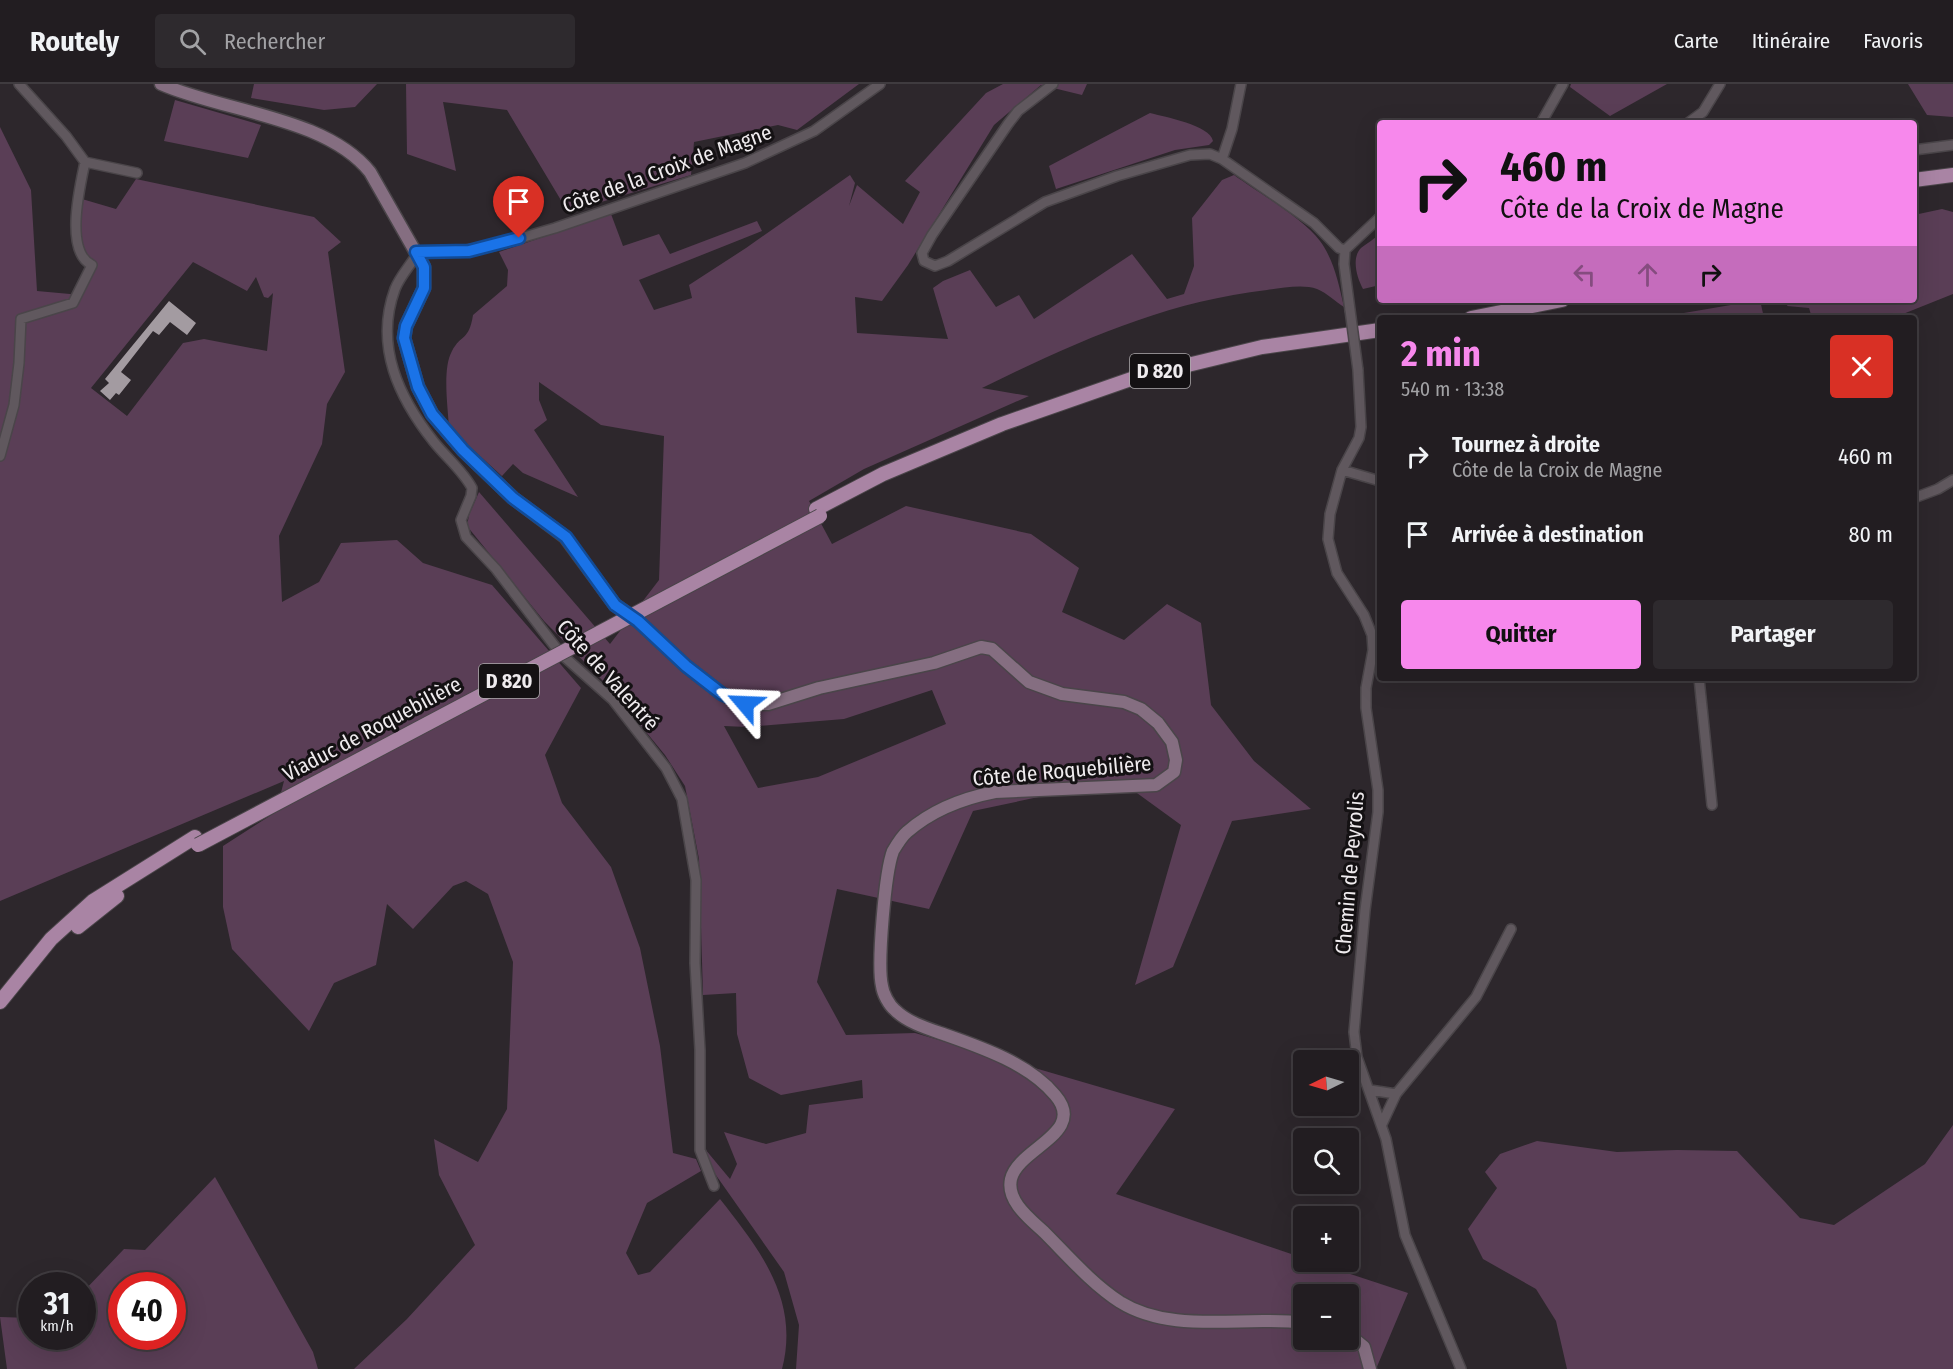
<!DOCTYPE html>
<html lang="fr">
<head>
<meta charset="utf-8">
<style>
  body { margin:0; font-family:"Fira Sans Condensed",sans-serif; background:#2e2a2e; color:#f1f3f6; height:100vh; display:flex; flex-direction:column; font-size:22px; white-space:nowrap }
  * { box-sizing:border-box; margin:0 }
  p { font-size:20px; color:#a2a2a5 }
  .icon { flex:none; width:33px; height:33px; fill:none; stroke:currentColor; stroke-width:2; stroke-linecap:round; stroke-linejoin:round }
  .map { position:relative; flex:1; overflow:hidden }
  .details { position:absolute; left:1377px; top:231px; width:540px; height:366px; display:flex; flex-direction:column; background:#221d21; border-radius:6px; box-shadow:0 6px 24px #0002,0 0 0 2px #3f3b3f }
  .details>* { flex:none }
  .banner { position:absolute; left:1377px; top:36px; width:540px; height:183px; border-radius:6px; box-shadow:0 6px 24px #0002,0 0 0 2px #3f3b3f; background:#f788ec; color:#111; overflow:hidden }
  .needle { width:39px; rotate:265deg }
  .controls { position:absolute; left:1293px; top:966px; display:grid; gap:12px }
  .controls a { display:grid; place-items:center; width:66px; height:66px; border-radius:6px; background:#221d21; box-shadow:0 6px 24px #0002,0 0 0 2px #3f3b3f; font-size:30px }
  .speed { position:absolute; left:18px; top:1188px; display:flex; gap:12px; font-size:30px; font-weight:700; text-align:center }
  .speed>* { display:grid; place-content:center; width:78px; height:78px; border-radius:50%; background:#221d21; box-shadow:0 6px 24px #0002,0 0 0 2px #3f3b3f; line-height:1 }
  .speed small { font-size:15px; font-weight:400 }
  .speed .limit { border:9px solid #d22; background:#fff; color:#111 }
  .pin { position:absolute; display:grid; place-items:center; width:51px; height:51px; color:#fff; margin:-62px -26px; border-radius:50% 50% 50% 0; rotate:-45deg; box-shadow:0 0 6px #0007 }
  .pin .icon { rotate:45deg }
  .me { position:absolute; width:66px; margin:-33px; rotate:296deg; stroke-linejoin:round; filter:drop-shadow(0 0 4px #0008) }
  .turn { display:flex; align-items:center; gap:21px; height:126px; padding:0 24px; font-size:27px }
  .turn .icon { width:78px; height:78px; stroke-width:2.5 }
  .turn b { display:block; font-size:42px; line-height:51px }
  .lanes { display:flex; align-items:center; height:57px; padding:0 24px; background:#0003; justify-content:center; gap:30px; direction:ltr }
  .lanes .off { opacity:.35 }
  .round { display:grid; place-items:center; flex:none; width:63px; height:63px; border-radius:6px; background:#2e2a2e }
  .headline { display:flex; align-items:center; justify-content:space-between; height:102px; padding:0 24px }
  h1 { font-size:36px; font-weight:700; line-height:45px; color:#f788ec }
  .button { display:flex; gap:12px; margin-top:auto; padding:12px 24px }
  .button a { flex:1; height:69px; border-radius:6px; background:#f788ec; color:#111; font-size:24px; font-weight:700; line-height:69px; text-align:center }
  .button a+a { background:#2e2a2e; color:#f1f3f6 }
  ul { padding:0; list-style:none }
  li { display:flex; align-items:center; gap:18px; height:78px; padding:0 24px }
  li div { flex:1 }
  li b { display:block; font-size:22px }
  li em { font-style:normal }
  header { display:flex; align-items:center; gap:36px; box-sizing:border-box; height:84px; padding:0 30px; background:#221d21; border-bottom:2px solid #3f3b3f }
  header strong { font-size:28px }
  nav { display:flex; gap:33px; margin-inline-start:auto; font-size:21px }
  .search { width:420px; height:54px; background:#2e2a2e; display:flex; align-items:center; gap:15px; box-sizing:border-box; padding:0 21px; border-radius:6px; color:#a2a2a5; font-size:22px }
  .map>svg:first-child { display:block }
  .green { fill:#5a3e56; fill-rule:evenodd }
  .building { fill:#a39ba1 }
  .lines { fill:none; stroke-linecap:round; stroke-linejoin:round }
  .street-casing { stroke:#4a4549; stroke-width:12 }
  .secondary-casing { stroke:#4a4549; stroke-width:15 }
  .primary-casing { stroke:#4a4549; stroke-width:16 }
  .street { stroke:#60585e; stroke-width:9 }
  .secondary { stroke:#856e81; stroke-width:12 }
  .primary { stroke:#a984a4; stroke-width:14 }
  .street-bridge-casing { stroke:#4a4549; stroke-width:12; stroke-linecap:butt }
  .primary-bridge-casing { stroke:#4a4549; stroke-width:16; stroke-linecap:butt }
  .street-bridge { stroke:#60585e; stroke-width:9 }
  .primary-bridge { stroke:#a984a4; stroke-width:14 }
  .route-casing { stroke:#114b97; stroke-width:15 }
  .route { stroke:#1a73e8; stroke-width:10 }
  .labels { text-anchor:middle; stroke-width:6; stroke-linejoin:round; paint-order:stroke }
  .shield { fill:#141113; stroke:#adaaac; stroke-width:1.5 }
  .shield-label { font-size:20px; font-weight:bold; fill:#efebee }
  .street-label { font-size:21px; fill:#efebee; stroke:#141113 }
</style>
</head>
<body>
<header>
<strong>Routely</strong>
<div class="search"><svg class="icon" aria-label="search" viewBox="0 0 24 24"><circle cx="10" cy="10" r="6"/><path d="M15 15l6 6"/></svg>Rechercher</div>
<nav><a>Carte</a><a>Itinéraire</a><a>Favoris</a></nav>
</header>
<div class="map">
<svg width="1953" height="1285" viewBox="0 0 1953 1285">
  <rect width="100%" height="100%" fill="#2d272c"/>
  <path class="green" d="M254,0H377L355,23L324,26L251,14Z
    M406,0H859L797,46L778,41L694,58L691,91L568,128L507,26L443,18L456,87L407,70Z
    M1003,0H1087L1082,11L1041,1L994,41L908,181L882,217L855,213L857,249L948,255L933,204L943,197L970,186L996,223L1019,211L1034,235L1132,170L1167,215L1184,210L1194,182L1192,134L1222,96L1234,91C1259,109 1303,134 1320,157C1334,176 1339,201 1344,223C1336,218 1327,209 1317,205C1303,200 1282,204 1267,206C1163,218 1074,259 982,304L1029,312L864,385L809,417L832,460L906,422L1031,450L1079,484L1062,528L1124,556L1167,520L1201,539L1211,621L1254,677L1311,725L1232,737L1173,883L1135,901L1181,741L1119,696L973,727L929,825L837,805L817,898L846,951L915,949L1175,1025L1116,1110L1303,1174L1304,1178H1314L1408,1209L1376,1285H796L799,1241L784,1188L706,1077L705,1065L730,1095L737,1080L724,1048L766,1060L806,1049L809,1021L863,1014L862,996L781,1011L749,994L737,950L736,909L703,911L699,775L685,702L665,671L609,603L544,537L467,442L469,431L479,408L610,560L659,496L664,352L601,341L539,298V316L547,336L534,346L578,413L523,389L513,380L502,392L449,344C448,323 442,285 452,267C461,250 469,257 473,231L507,202L508,186L499,168L611,130L623,162L659,150L670,170L757,137L762,147L639,196L654,226L692,214L689,201L746,164L850,91L855,99L849,122L857,101L903,140L920,108L905,97L986,9ZM932,606L946,640L818,693L758,704L724,642L747,643L844,635ZM1304,1210H1348V1256H1304Z
    M1571,0H1667L1610,32L1570,3Z
    M1908,0H1953V33L1927,31Z
    M175,16L261,41L248,74L164,57Z
    M1150,29C1165,33 1210,41 1213,57L1209,61L1175,66L1056,105L1049,82Z
    M0,43L31,106L37,207L81,211L96,183C77,163 81,141 82,115L116,125L136,95L314,133L341,158L328,168L345,288L327,320L322,360L279,452L282,518L319,498L341,459L397,456L423,479L492,501L581,604L545,671L562,719L611,783L640,864L660,962L673,1069L696,1075L701,1087L647,1119L626,1169L638,1191L650,1188L720,1115C760,1166 800,1216 782,1285H354L407,1235L475,1161L439,1091L434,1055L478,1078L507,1025L513,878L488,810L466,797L453,802L413,845L387,820L376,881L334,899L309,947L232,865L223,823V762L276,728L284,697L0,817ZM193,178L247,207L256,193L264,213L268,214L273,209L267,267L204,255L183,259L127,332L91,304Z
    M1942,125L1953,128V210L1893,234H1812L1809,224L1787,222L1790,216H1914V131Z
    M1380,149V201L1363,205C1357,194 1351,174 1361,164C1367,159 1375,155 1380,149Z
    M1760,216L1764,234H1678V230Z
    M1953,1041V1285H1567L1556,1237L1536,1205L1483,1175L1468,1145L1497,1104L1485,1088L1500,1070L1537,1057L1617,1068L1677,1066L1737,1067L1800,1134L1834,1141L1925,1080Z
    M215,1093L313,1268L318,1285H7L0,1233L31,1234L32,1252H82L83,1208L124,1165L145,1166ZM122,1202H172V1252H122Z"/>
  <path class="building" d="M169,217L196,239L187,251L170,238L159,251L153,247L121,288L131,296L119,311L116,309L110,316L100,307L109,299L105,295Z"/>
  <g class="lines">
    <g class="street-casing">
      <path id="street" d="M19,0L66,52L85,78L137,89
        M1053,0L1018,27L1008,40L932,151L922,169L924,177L935,182L948,177L1045,118L1117,92L1190,71L1210,70L1222,75L1314,139L1339,164L1345,166
        M1541,39L1563,0
        M1688,39L1703,28L1720,0
        M1914,66L1953,61
        M1222,75L1232,45L1241,0
        M416,168H453L493,162L555,144L745,79L814,47L880,0
        M417,170C410,182 400,192 395,205C374,262 399,314 434,358C446,373 463,387 472,404L471,412L461,436L466,453L496,485L560,569L613,616L666,684L682,715L696,796L695,879L700,966V1066L714,1102
        M1350,226L1344,180L1345,166L1380,133
        M1358,286L1361,343L1359,354L1342,386L1330,430L1328,455L1337,489L1364,531L1372,551L1373,566L1366,604V624L1378,706V728L1365,826L1354,948L1357,973L1386,1055L1405,1151L1461,1285
        M0,372L14,321L19,279L21,235L73,219L92,181C64,168 80,102 85,78
        M1342,386L1380,397
        M1914,414L1938,405L1953,396
        M1699,594L1712,721
        M1370,1006L1396,1010
        M1382,1040L1396,1010L1476,913L1511,845"/>
    </g>
    <g class="secondary-casing">
      <path id="secondary" d="M161,0C224,28 326,33 370,88L424,183V204L406,242L404,254L418,303L432,330L463,366L513,414L565,453L615,521L638,537L686,582L722,610L745,620H768L819,604L934,579L981,563L992,565L1029,598L1062,610L1124,618L1141,625L1158,639L1172,658L1176,676L1174,688L1156,701L995,708C964,714 931,727 907,748C902,752 896,762 893,767C885,788 877,881 882,902C883,910 889,921 895,926C908,939 929,945 946,951C983,964 1029,980 1055,1011C1088,1049 1018,1064 1011,1095C1006,1117 1030,1135 1044,1148C1068,1172 1091,1199 1120,1218C1173,1251 1244,1231 1304,1239
        M1348,1250L1364,1263L1370,1285"/>
    </g>
    <g class="primary-casing">
      <path id="primary" d="M1914,96L1953,91
        M1471,234L1562,216
        M816,425L883,390L1002,340L1134,294L1262,263L1380,246
        M78,843L117,812
        M0,918L51,855L93,817L195,753"/>
    </g>
    <use href="#street" class="street"/>
    <use href="#secondary" class="secondary"/>
    <use href="#primary" class="primary"/>
    <g class="street-bridge-casing">
      <path id="street-bridge" d="M1350,226L1358,286"/>
    </g>
    <g class="primary-bridge-casing">
      <path id="primary-bridge" d="M198,761L820,432"/>
    </g>
    <use href="#street-bridge" class="street-bridge"/>
    <use href="#primary-bridge" class="primary-bridge"/>
  </g>
  <g class="lines">
    <g class="route-casing">
      <path id="route" d="M519,154L469,167L416,168L424,183V204L406,242L404,254L418,303L432,330L463,366L513,414L566,453L615,521L638,537L686,582L722,610L745,620"/>
    </g>
    <use href="#route" class="route"/>
  </g>
  <g class="labels">
    <g class="shield">
      <rect x="1130" y="270" width="60" height="34" rx="4.5"/>
      <rect x="479" y="580" width="60" height="34" rx="4.5"/>
    </g>
    <g class="shield-label">
      <text x="1160" y="294">D 820</text>
      <text x="509" y="604">D 820</text>
    </g>
    <g class="street-label">
      <text transform="translate(667 85) rotate(-20)" y="7">Côte de la Croix de Magne</text>
      <text transform="translate(608 591) rotate(48)" y="7">Côte de Valentré</text>
      <text transform="translate(372 645) rotate(-28)" y="7">Viaduc de Roquebilière</text>
      <text transform="translate(1062 687) rotate(-5)" y="7">Côte de Roquebilière</text>
      <text transform="translate(1350 789) rotate(-85)" y="7">Chemin de Peyrolis</text>
    </g>
  </g>
</svg>
<div class="controls">
<a><svg class="needle" viewBox="-14 -14 28 28"><path d="M0-13l5 13h-10z" fill="#e53935"/><path d="M0 13l5-13h-10z" fill="#a2a2a5"/></svg></a>
<a><svg class="icon" aria-label="search" viewBox="0 0 24 24"><circle cx="10" cy="10" r="6"/><path d="M15 15l6 6"/></svg></a>
<a>+</a>
<a>−</a>
</div>
<div class="speed"><div>31<small>km/h</small></div><div class="limit">40</div></div>
<div class="pin" style="left:519px;top:154px;background:#d93025"><svg class="icon" aria-label="arrive" viewBox="0 0 24 24"><path d="M6 21V4h12l-3 4 3 4H6"/></svg></div>
<svg class="me" style="left:745px;top:620px" viewBox="-20 -20 40 40"><path d="M0-17L14 15 0 8-14 15z" fill="#1a73e8" stroke="#fff" stroke-width="4"/></svg>
<div class="banner">
<div class="turn"><svg class="icon" aria-label="right" viewBox="0 0 24 24"><path d="M7 20v-9h11M14 6l5 5-5 5"/></svg><div><b>460 m</b>Côte de la Croix de Magne</div></div>
<div class="lanes"><svg class="icon off" aria-label="left" viewBox="0 0 24 24"><path d="M17 20v-9H6M10 6l-5 5 5 5"/></svg><svg class="icon off" aria-label="ahead" viewBox="0 0 24 24"><path d="M12 20V5M6 11l6-6 6 6"/></svg><svg class="icon" aria-label="right" viewBox="0 0 24 24"><path d="M7 20v-9h11M14 6l5 5-5 5"/></svg></div>
</div>
<section class="details">
<div class="headline"><div><h1>2 min</h1><p>540 m · 13:38</p></div><a class="round" style="background:#d93025;color:#fff"><svg class="icon" aria-label="close" viewBox="0 0 24 24"><path d="M6 6l12 12M18 6L6 18"/></svg></a></div>
<ul>
<li><svg class="icon" aria-label="right" viewBox="0 0 24 24"><path d="M7 20v-9h11M14 6l5 5-5 5"/></svg><div><b>Tournez à droite</b><p>Côte de la Croix de Magne</p></div><em>460 m</em></li>
<li><svg class="icon" aria-label="arrive" viewBox="0 0 24 24"><path d="M6 21V4h12l-3 4 3 4H6"/></svg><div><b>Arrivée à destination</b></div><em>80 m</em></li>
</ul>
<div class="button"><a>Quitter</a><a>Partager</a></div>
</section>
</div>
</body>
</html>
